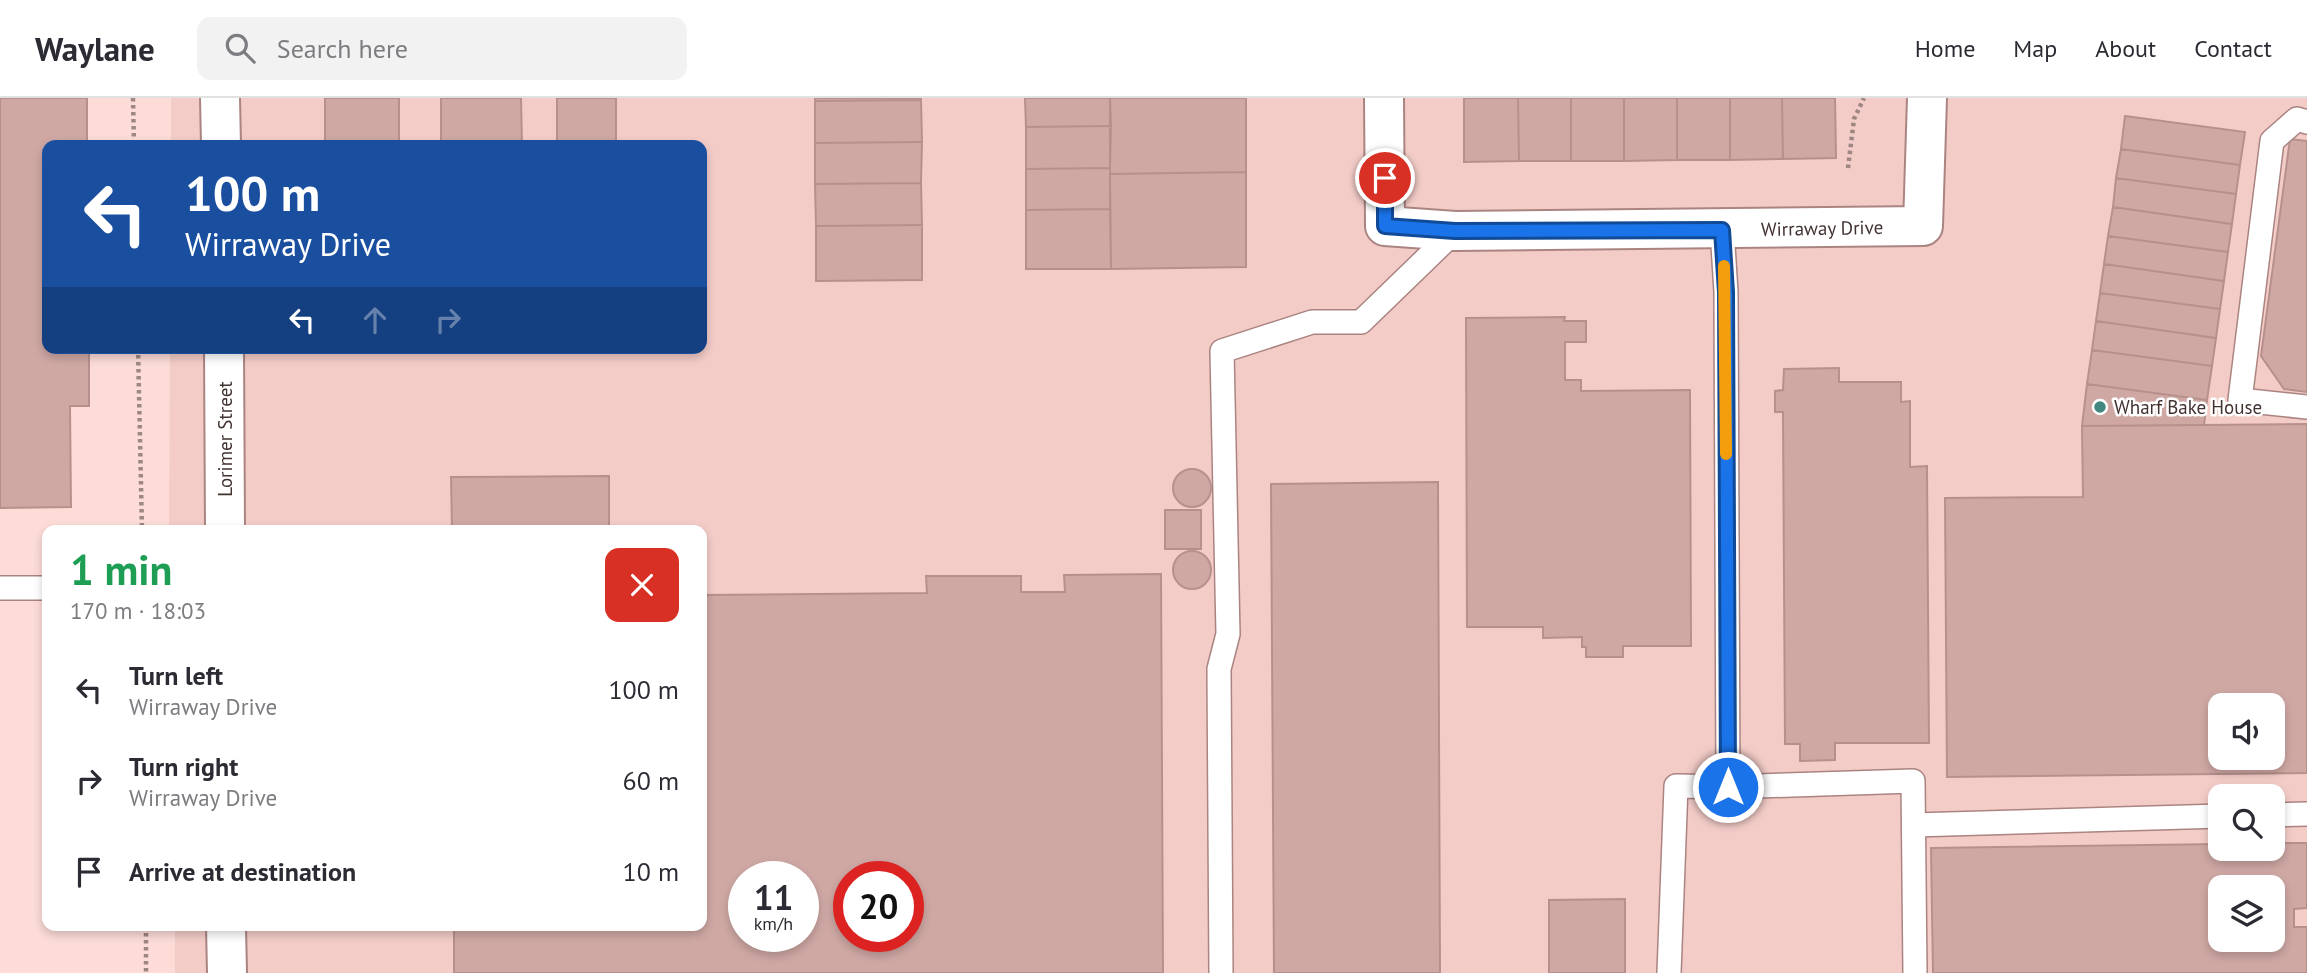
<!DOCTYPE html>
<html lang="en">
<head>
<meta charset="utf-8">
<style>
  body { margin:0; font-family:"PT Sans",sans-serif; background:#f2f2f3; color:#2b2b33; height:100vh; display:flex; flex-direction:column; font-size:26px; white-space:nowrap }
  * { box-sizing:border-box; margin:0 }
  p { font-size:23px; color:#7c7c81 }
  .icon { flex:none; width:38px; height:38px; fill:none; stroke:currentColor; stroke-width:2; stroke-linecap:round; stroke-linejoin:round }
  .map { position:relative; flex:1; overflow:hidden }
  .sheet { position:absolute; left:42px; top:427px; width:665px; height:406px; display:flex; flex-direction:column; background:#fff; border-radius:14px; box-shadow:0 4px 10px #0003 }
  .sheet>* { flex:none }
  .hud { position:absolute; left:42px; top:42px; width:665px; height:214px; border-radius:14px; box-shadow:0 4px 10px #0003; background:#1a4fa0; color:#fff; overflow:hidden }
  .tools { position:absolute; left:2208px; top:595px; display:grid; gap:14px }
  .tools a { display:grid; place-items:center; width:77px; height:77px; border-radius:14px; background:#fff; box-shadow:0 4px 10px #0003; font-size:35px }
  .speed { position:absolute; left:728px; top:763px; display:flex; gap:14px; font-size:35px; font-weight:700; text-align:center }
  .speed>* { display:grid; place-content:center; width:91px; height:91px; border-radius:50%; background:#fff; box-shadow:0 4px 10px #0003; line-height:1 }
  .speed small { font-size:18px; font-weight:400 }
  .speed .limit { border:10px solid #d22; background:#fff; color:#111 }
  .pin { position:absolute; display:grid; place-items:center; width:60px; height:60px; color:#fff; margin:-30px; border:4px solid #fff; border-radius:50%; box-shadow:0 2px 7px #0007 }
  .me { position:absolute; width:77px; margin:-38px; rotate:0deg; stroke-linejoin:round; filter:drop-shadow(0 0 5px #0008) }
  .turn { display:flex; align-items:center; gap:24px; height:147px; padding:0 28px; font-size:32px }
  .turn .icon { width:91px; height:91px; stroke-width:2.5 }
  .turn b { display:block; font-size:49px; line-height:60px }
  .lanes { display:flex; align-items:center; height:66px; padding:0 28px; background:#0003; justify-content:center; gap:35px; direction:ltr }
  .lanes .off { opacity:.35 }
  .round { display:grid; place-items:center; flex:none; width:74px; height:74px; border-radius:14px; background:#f2f2f3 }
  .head { display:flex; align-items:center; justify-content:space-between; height:119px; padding:0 28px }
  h1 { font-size:42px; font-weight:600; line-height:52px; color:#1e9e55 }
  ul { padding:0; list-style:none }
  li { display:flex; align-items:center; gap:21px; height:91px; padding:0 28px }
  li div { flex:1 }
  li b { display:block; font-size:26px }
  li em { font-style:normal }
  header { display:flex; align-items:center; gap:42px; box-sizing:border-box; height:98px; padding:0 35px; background:#fff; border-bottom:2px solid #e1e1e2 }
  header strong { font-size:33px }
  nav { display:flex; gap:38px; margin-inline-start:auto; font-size:24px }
  .search { width:490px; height:63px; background:#f2f2f3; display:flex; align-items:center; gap:18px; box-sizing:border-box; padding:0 24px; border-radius:14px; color:#7c7c81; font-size:26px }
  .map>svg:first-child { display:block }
  .built { fill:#f3ccc8; fill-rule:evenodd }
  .building { fill:#cfa8a4; stroke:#b7908d; stroke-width:2; fill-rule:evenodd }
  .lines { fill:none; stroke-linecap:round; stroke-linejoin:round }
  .lane-casing { stroke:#aa8481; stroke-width:26 }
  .street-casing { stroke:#aa8481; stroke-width:42 }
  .path { stroke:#9e8683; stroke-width:4.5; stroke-dasharray:3.5 3.5; stroke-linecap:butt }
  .lane { stroke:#fff; stroke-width:23 }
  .street { stroke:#fff; stroke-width:38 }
  .route-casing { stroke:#114b97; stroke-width:18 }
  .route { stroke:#1a73e8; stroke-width:12 }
  .slow { stroke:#f59e0b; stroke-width:12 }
  .poi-dot { fill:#428881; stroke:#fff; stroke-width:2.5 }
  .labels { text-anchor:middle; stroke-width:5; stroke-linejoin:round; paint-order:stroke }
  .street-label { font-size:19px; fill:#423230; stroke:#fff }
  .poi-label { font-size:19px; fill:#423230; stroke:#fff; text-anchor:start }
</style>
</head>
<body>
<header>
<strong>Waylane</strong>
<div class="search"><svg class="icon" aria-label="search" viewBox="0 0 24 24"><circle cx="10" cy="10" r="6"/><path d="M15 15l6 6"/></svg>Search here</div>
<nav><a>Home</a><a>Map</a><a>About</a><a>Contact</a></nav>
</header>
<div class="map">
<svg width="2307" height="875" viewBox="0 0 2307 875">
  <rect width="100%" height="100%" fill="#fddcd8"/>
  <path class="built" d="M171,0H2307V875H175V828H702V432H169L170,250H702V47H171ZM2221,607H2273V660H2221ZM2221,698H2273V751H2221ZM744,779H803V838H744ZM849,779H908V838H849ZM2221,789H2273V842H2221Z"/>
  <path class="building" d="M0,0H87V47H47V250H89V308H70L71,409L0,410Z
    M325,0H399V47H329V44H325Z
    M441,0H521L522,47H441Z
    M557,0H616V47H557Z
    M815,0H921V2L815,3Z
    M1025,0H1110L1111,28L1026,29Z
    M1110,0H1246V74L1110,76Z
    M1464,0H1518L1519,63L1464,64Z
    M1518,0H1571V63H1519Z
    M1571,0H1624V63H1571Z
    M1624,0H1677V62L1624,63Z
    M1677,0H1730V62H1677Z
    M1730,0H1782L1783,61L1730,62Z
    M1782,0H1835L1836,60L1783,61Z
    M921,2L922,44L815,45V3Z
    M2125,18L2245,34L2240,67L2121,51Z
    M1111,28L1110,70L1026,71V29Z
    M2290,41L2307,43V294L2284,291L2261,258Z
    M922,44L921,85L815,86V45Z
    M2121,51L2240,67L2236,96L2116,80Z
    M1110,70V111L1026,112V71Z
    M1246,74V169L1111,171L1110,76Z
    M2116,80L2236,96L2232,126L2113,109Z
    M921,85L922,127L816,128L815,86Z
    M2113,109L2232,126L2228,154L2108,138Z
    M1110,111L1111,171H1026V112Z
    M922,127V182L816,183V128Z
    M2108,138L2228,154L2224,183L2104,166Z
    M2104,166L2224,183L2220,211L2100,195Z
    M2100,195L2220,211L2216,240L2096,223Z
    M1565,219L1564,223H1586V244H1565V282H1581V293L1690,292L1691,548H1623V559H1586V549H1582V539L1543,540V529H1467L1466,220Z
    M2096,223L2216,240L2212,268L2092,252Z
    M2092,252L2212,268L2207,302L2087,286Z
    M1839,270V284H1901V304L1910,303V369L1927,368L1929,645H1835V662L1800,663V646H1785L1783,314H1775V293L1783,292L1784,271Z
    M2087,286L2207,302L2204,327L2082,328Z
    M2307,326V675L1947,679L1945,400L2083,399L2082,328ZM2221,607H2273V660H2221Z
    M1173 390a19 19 0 1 1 38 0a19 19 0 1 1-38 0Z
    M609,378V432H452L451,379Z
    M1438,384L1440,875H1274L1271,386Z
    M1165,412H1201V451H1165Z
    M1173 472a19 19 0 1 1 38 0a19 19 0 1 1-38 0Z
    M1161,476L1163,875H454V828H702V497L927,495L926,478H1021V494H1065L1064,477ZM744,779H803V838H744ZM849,779H908V838H849Z
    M2273,745H2307V810L2294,811V829H2307V875H1933L1931,750L2221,746V751H2273ZM2221,789H2273V842H2221Z
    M1625,801V875H1549V802Z"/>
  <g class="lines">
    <g class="lane-casing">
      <path id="lane" d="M2307,24L2297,21L2272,43L2240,302L2307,309
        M1722,132L1726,194L1728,689L1913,683L1915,875
        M0,490H47
        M2273,717L2307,716
        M1914,727L2221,718
        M1221,875L1219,571L1228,536L1222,253L1312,224H1361L1455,133
        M1669,875L1676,688L1728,689"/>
    </g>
    <g class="street-casing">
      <path id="street" d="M220,0L221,47
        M1384,0L1385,128L1455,133L1923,128L1927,0
        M224,250L225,432
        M226,828L227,875"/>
    </g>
    <path class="path" d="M133,0L134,47
      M1848,70L1854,21L1864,0
      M138,250L142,432
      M146,828V875"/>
    <use href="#lane" class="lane"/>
    <use href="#street" class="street"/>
  </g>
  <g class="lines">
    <g class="route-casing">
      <path id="route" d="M1385,80V128L1455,133L1722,132L1726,194L1728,689"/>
    </g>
    <use href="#route" class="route"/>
    <path class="slow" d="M1724,168L1726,356"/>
  </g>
  <circle class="poi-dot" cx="2100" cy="309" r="7"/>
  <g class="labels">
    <g class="street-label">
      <text transform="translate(1822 130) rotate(-1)" y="7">Wirraway Drive</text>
      <text transform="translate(225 341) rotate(-90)" y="7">Lorimer Street</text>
    </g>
    <g class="poi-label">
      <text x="2114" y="316">Wharf Bake House</text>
    </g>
  </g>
</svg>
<div class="tools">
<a><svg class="icon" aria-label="sound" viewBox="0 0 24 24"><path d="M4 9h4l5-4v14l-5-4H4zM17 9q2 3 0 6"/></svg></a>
<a><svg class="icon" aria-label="search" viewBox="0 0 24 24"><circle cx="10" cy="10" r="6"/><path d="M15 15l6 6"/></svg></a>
<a><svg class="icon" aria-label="layers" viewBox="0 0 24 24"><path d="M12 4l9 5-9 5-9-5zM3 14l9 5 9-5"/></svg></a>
</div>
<div class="speed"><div>11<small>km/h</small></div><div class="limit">20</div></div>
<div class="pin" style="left:1385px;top:80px;background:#d93025"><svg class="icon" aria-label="arrive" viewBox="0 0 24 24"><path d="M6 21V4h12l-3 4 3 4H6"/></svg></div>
<svg class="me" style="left:1728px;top:689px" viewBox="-20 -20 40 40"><circle r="17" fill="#1a73e8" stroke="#fff" stroke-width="3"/><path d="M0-11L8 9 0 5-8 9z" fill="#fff"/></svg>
<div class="hud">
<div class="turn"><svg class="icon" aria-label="left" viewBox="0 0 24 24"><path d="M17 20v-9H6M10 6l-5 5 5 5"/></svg><div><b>100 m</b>Wirraway Drive</div></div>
<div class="lanes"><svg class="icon" aria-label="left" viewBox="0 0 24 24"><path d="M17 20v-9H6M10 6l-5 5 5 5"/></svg><svg class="icon off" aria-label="ahead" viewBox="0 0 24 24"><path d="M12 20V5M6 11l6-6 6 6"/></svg><svg class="icon off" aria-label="right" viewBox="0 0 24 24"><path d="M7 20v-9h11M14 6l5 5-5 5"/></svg></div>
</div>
<section class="sheet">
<div class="head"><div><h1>1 min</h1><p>170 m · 18:03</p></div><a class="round" style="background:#d93025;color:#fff"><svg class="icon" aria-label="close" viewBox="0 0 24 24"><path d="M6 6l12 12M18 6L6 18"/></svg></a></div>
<ul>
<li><svg class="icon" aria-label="left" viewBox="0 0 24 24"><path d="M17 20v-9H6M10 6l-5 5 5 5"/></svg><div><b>Turn left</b><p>Wirraway Drive</p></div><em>100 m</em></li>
<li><svg class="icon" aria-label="right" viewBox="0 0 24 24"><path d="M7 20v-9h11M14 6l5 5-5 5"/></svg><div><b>Turn right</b><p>Wirraway Drive</p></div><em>60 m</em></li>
<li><svg class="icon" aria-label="arrive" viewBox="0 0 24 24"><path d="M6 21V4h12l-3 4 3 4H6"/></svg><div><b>Arrive at destination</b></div><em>10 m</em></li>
</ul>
</section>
</div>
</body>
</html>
